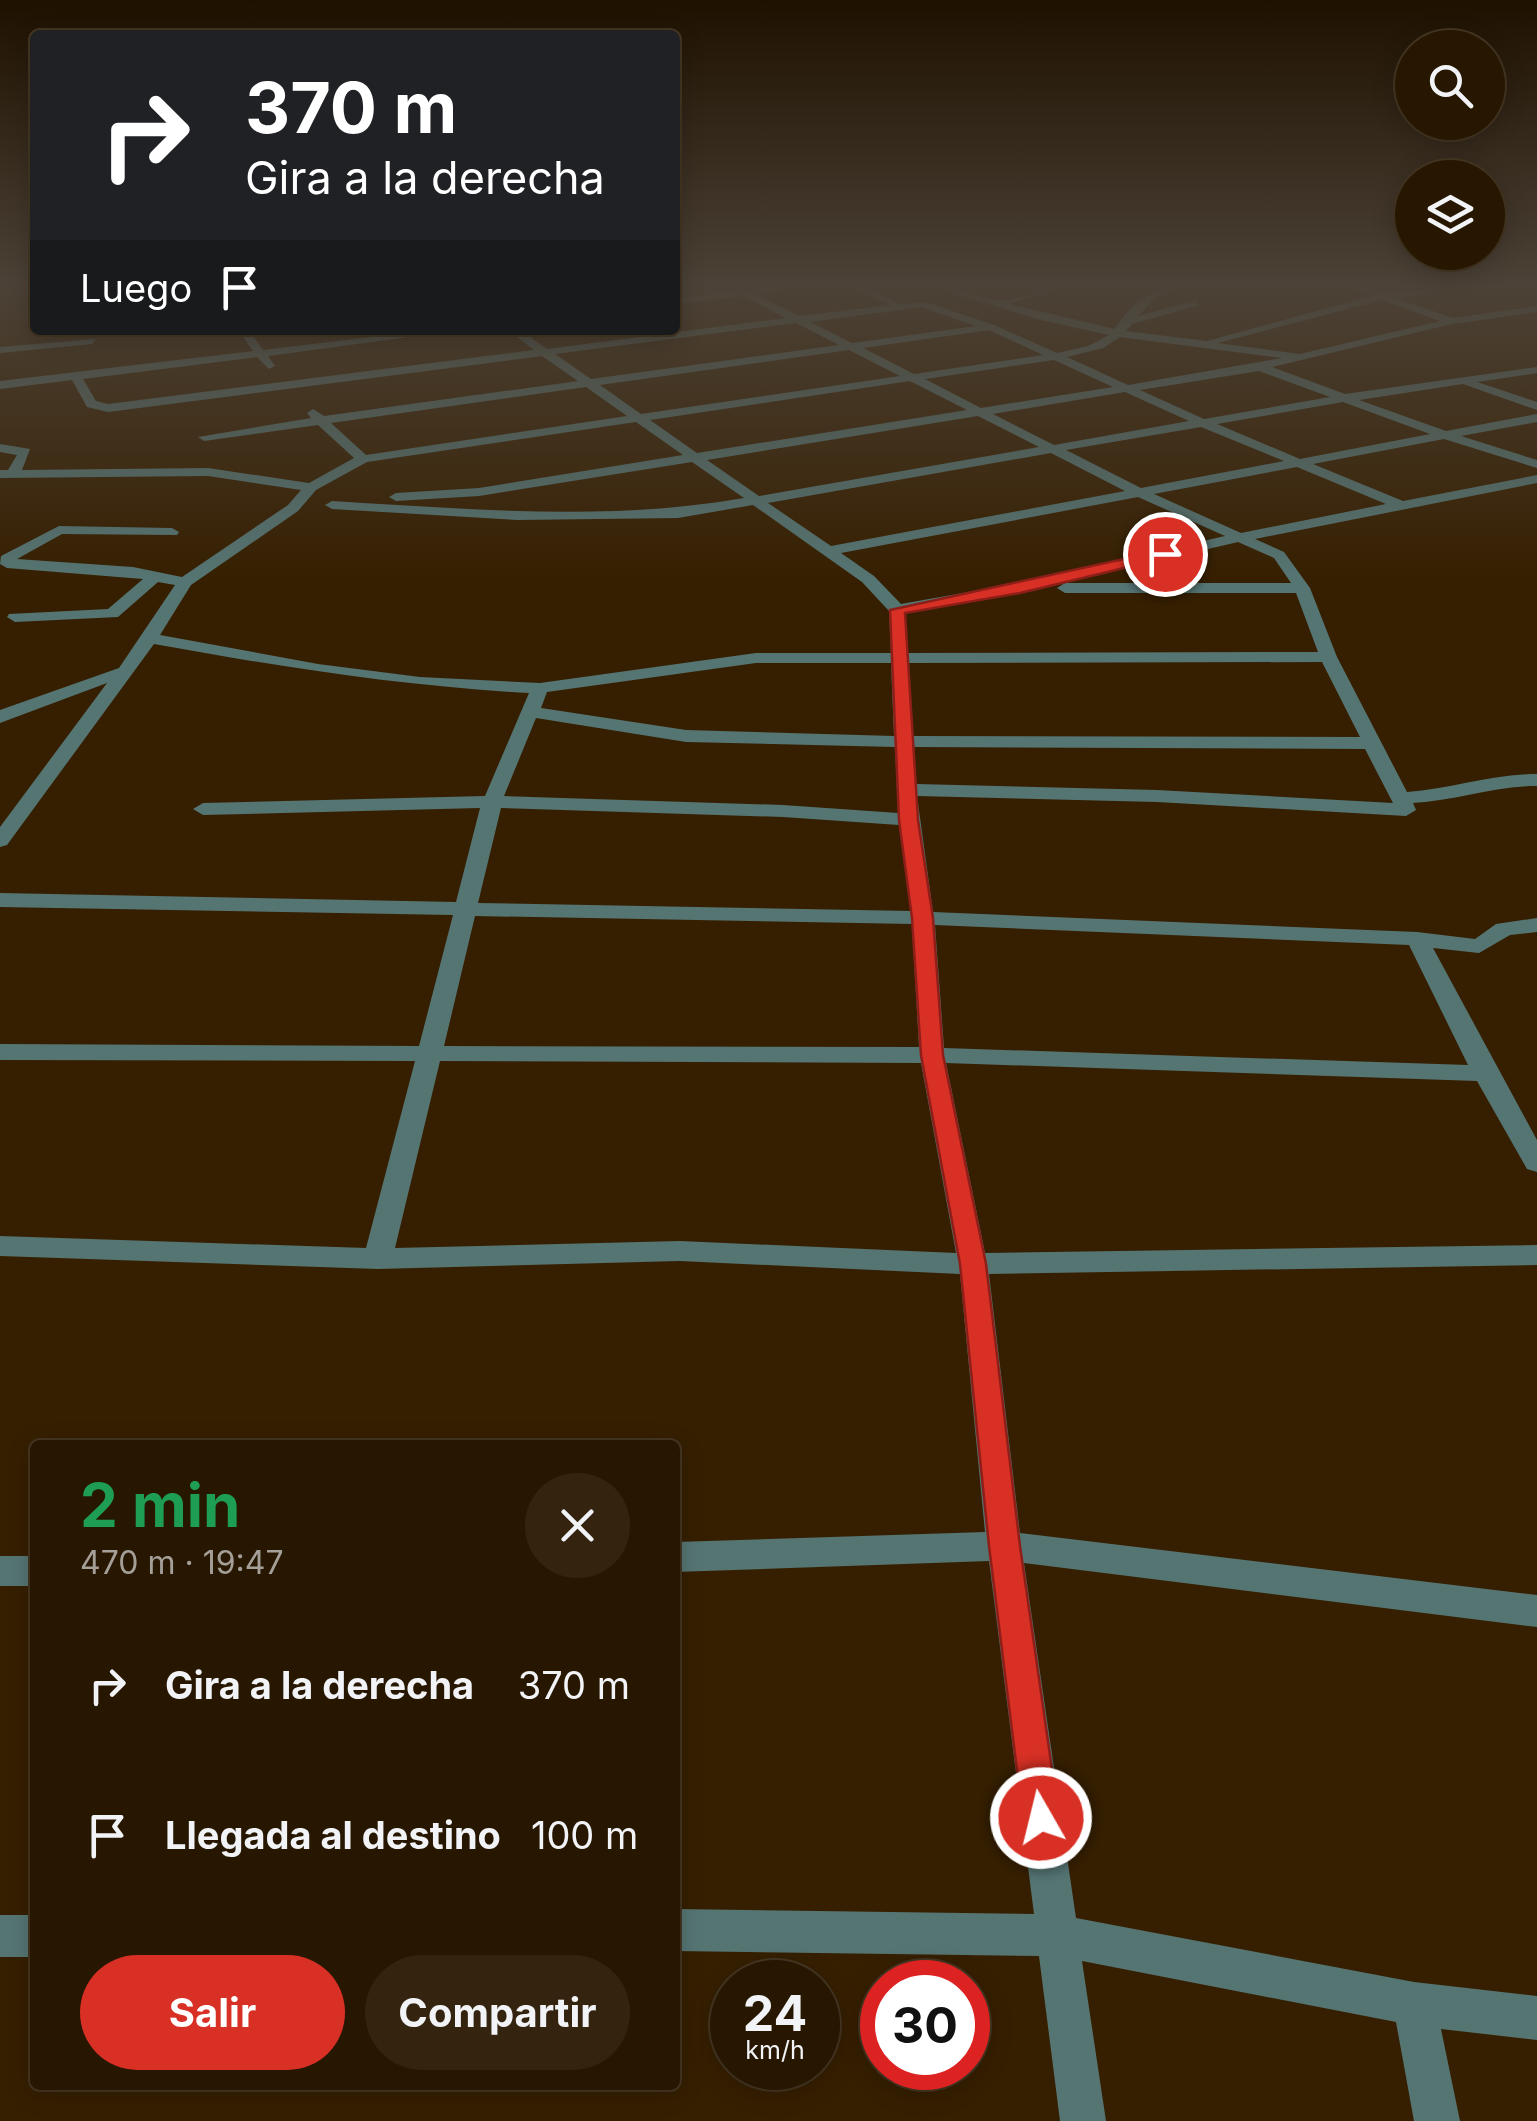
<!DOCTYPE html>
<html lang="es">
<head>
<meta charset="utf-8">
<style>
  body { margin:0; font-family:Inter,sans-serif; background:#34240f; color:#f1f3f6; height:100vh; display:flex; flex-direction:column; font-size:38px; white-space:nowrap }
  * { box-sizing:border-box; margin:0 }
  p { font-size:32px; color:#a59f99 }
  .icon { flex:none; width:55px; height:55px; fill:none; stroke:currentColor; stroke-width:2; stroke-linecap:round; stroke-linejoin:round }
  .map { position:relative; flex:1; overflow:hidden }
  .side { position:absolute; left:30px; top:1440px; width:650px; height:650px; display:flex; flex-direction:column; background:#281700; border-radius:10px; box-shadow:0 5px 25px #0003,0 0 0 2px #443622 }
  .side>* { flex:none }
  .banner { position:absolute; left:30px; top:30px; width:650px; height:305px; border-radius:10px; box-shadow:0 5px 25px #0003,0 0 0 2px #443622; background:#202124; color:#fff; overflow:hidden }
  .controls { position:absolute; left:1395px; top:30px; display:grid; gap:20px }
  .controls a { display:grid; place-items:center; width:110px; height:110px; border-radius:50%; background:#281700; box-shadow:0 5px 25px #0003,0 0 0 2px #443622; font-size:50px }
  .speed { position:absolute; left:710px; top:1960px; display:flex; gap:20px; font-size:50px; font-weight:700; text-align:center }
  .speed>* { display:grid; place-content:center; width:130px; height:130px; border-radius:50%; background:#281700; box-shadow:0 5px 25px #0003,0 0 0 2px #443622; line-height:1 }
  .speed small { font-size:25px; font-weight:400 }
  .speed .limit { border:15px solid #d22; background:#fff; color:#111 }
  .pin { position:absolute; display:grid; place-items:center; width:85px; height:85px; color:#fff; margin:-42px; border:5px solid #fff; border-radius:50%; box-shadow:0 2px 10px #0007 }
  .me { position:absolute; width:110px; margin:-55px; rotate:352deg; stroke-linejoin:round; filter:drop-shadow(0 0 8px #0008) }
  .turn { display:flex; align-items:center; gap:35px; height:210px; padding:0 50px; font-size:45px }
  .turn .icon { width:130px; height:130px; stroke-width:2.5 }
  .turn b { display:block; font-size:70px; line-height:85px }
  .then { display:flex; align-items:center; height:95px; padding:0 50px; background:#0003; gap:20px; font-size:38px }
  .round { display:grid; place-items:center; flex:none; width:105px; height:105px; border-radius:52px; background:#34240f }
  .head { display:flex; align-items:center; justify-content:space-between; height:170px; padding:0 50px }
  h1 { font-size:60px; font-weight:700; line-height:75px; color:#1e9e55 }
  .button { display:flex; gap:20px; margin-top:auto; padding:20px 50px }
  .button a { flex:1; height:115px; border-radius:60px; background:#d93025; color:#fff; font-size:40px; font-weight:700; line-height:115px; text-align:center }
  .button a+a { background:#34240f; color:#f1f3f6 }
  ul { padding:0; list-style:none }
  li { display:flex; align-items:center; gap:30px; height:150px; padding:0 50px }
  li div { flex:1 }
  li b { display:block; font-size:38px }
  li em { font-style:normal }
  .map>svg:first-child { display:block }
  .lines { fill:none; stroke-linecap:round; stroke-linejoin:round }
  .minor { fill:#557573; fill-rule:evenodd }
  .route { fill:#d93025; stroke:#8d1f18; stroke-width:2.5 }
</style>
</head>
<body>
<div class="map">
<svg width="1537" height="2121" viewBox="0 0 1537 2121">
  <rect width="100%" height="100%" fill="#361f00"/>
  <g class="lines">
    <path class="minor" d="M726,286L746,289L804,286L755,294L799,316L891,305L845,286H860L900,304L926,302L994,325L1057,353L1088,346L1109,335L1037,319L931,286C954,286 973,297 995,300C1017,303 1043,286 1067,286L1010,304L1115,329C1128,306 1153,286 1183,286L1156,297L1138,316L1196,300L1200,305L1132,324L1126,331L1207,341L1371,296L1346,286H1362L1383,294L1475,286L1396,298L1453,318L1537,306V312L1452,324L1272,367L1345,394L1537,367V373L1477,382L1537,402V410L1463,384L1359,400L1446,431L1537,414V422L1461,436L1537,460V468L1444,439L1313,464L1403,501L1537,475V483L1255,539L1284,552L1310,588L1337,657L1407,792C1451,789 1492,774 1537,774V786C1494,786 1455,801 1413,803L1416,810L1406,816L1157,802L917,796L933,912L1417,932L1475,939L1496,924L1537,918V932L1510,935L1479,953L1433,948L1537,1140V1172L1527,1169L1477,1081L946,1063L985,1253L1537,1245V1265L989,1274L1020,1533L1537,1595V1627L1024,1563L1076,1918L1414,1982L1537,1996V2040L1441,2029L1460,2121H1414L1396,2022L1082,1961L1106,2121H1060L1039,1956L675,1951V1909L1034,1914L989,1561L675,1572V1542L985,1532L960,1274L680,1261L378,1269L0,1256V1236L366,1248L415,1061L0,1060V1044L419,1046L453,915L0,907V893L456,902L480,808L203,815L193,809L203,803L485,796L529,693C400,686 281,667 154,644L7,845L0,847V827L107,683L0,723V710L119,668L175,585L158,582L118,617L15,622L7,617L9,614L108,609L143,579L7,568L0,564L1,556L59,526L172,528L179,532L177,535L62,534L17,559L133,567L182,577L288,505L301,490L208,476L0,478V470H8L17,455L0,452V444L30,449L22,470L208,468L309,483L354,458L318,425L204,441L198,437L311,418L307,413L313,409L324,416L578,381L542,356L108,412L87,407L72,380L0,389V381L253,351L238,330H283L253,336L263,350L429,330H461L268,356L275,366L269,369L257,357L83,379L96,401L108,404L534,350L508,330H520L547,349L786,318L743,296L675,304V298L733,291ZM1382,300L1440,321L1300,354L1218,343ZM921,307L976,326L852,343L810,322ZM796,323L839,345L591,379L555,354ZM989,330L1043,355L914,374L863,348ZM1120,337L1282,358L1128,385L1067,357L1103,348ZM849,350L900,376L641,414L600,385ZM1054,360L1113,387L981,408L925,379ZM1259,371L1330,397L1204,419L1140,390ZM910,381L967,410L697,453L650,420ZM586,387L627,416L366,455L331,423ZM1125,392L1189,421L1054,445L993,414ZM1343,402L1430,434L1300,459L1217,424ZM978,416L1039,447L759,496L707,460ZM636,422L683,455L479,488L396,493L389,497L396,501L479,496L692,462L744,498C608,522 469,509 332,501L325,505L332,509L518,520L678,518L753,505L862,582L889,611L891,653H756L540,683L420,677L318,664L160,635L191,585L298,511L316,490L367,462ZM1201,427L1284,461L1141,488L1066,450ZM1051,453L1125,491L831,546L768,503ZM1297,467L1386,504L1241,533L1154,494ZM1138,497L1225,536L1020,583L901,604L874,576L841,553ZM1238,542L1274,558L1291,583H1065L1057,588L1065,593H1296L1318,652L908,653L905,613L1020,593ZM1322,662L1360,737L913,736L908,663ZM756,663H891L894,736L686,730L541,708L547,692ZM536,718L686,742L895,747L898,813L783,805L504,796ZM914,747L1365,749L1393,803L1157,790L916,784ZM501,808L783,817L899,825L911,911L478,903ZM475,916L912,924L919,1047L444,1046ZM935,925L1409,945L1468,1065L944,1048ZM440,1061L921,1063L956,1253L680,1241L395,1248Z
      M1531,286H1537V290Z
      M96,339L92,344L0,353V347Z
      M0,1556H35V1586H0Z
      M0,1915H35V1957H0Z"/>
  </g>
  <linearGradient id="sky" x2="0" y2="1"><stop stop-color="#1e1100"/><stop offset="0.49" stop-color="#4c4237"/><stop offset="1" stop-color="#4c4237" stop-opacity="0"/></linearGradient>
  <rect width="1537" height="583" fill="url(#sky)"/>
  <path class="route" d="M1165,550L1170,552V557L1020,593L905,613L918,820L933,918L943,1055L986,1264L1020,1546L1059,1818L1054,1831L1041,1836L1028,1831L1023,1818L989,1546L960,1264L921,1055L912,918L899,820L890,610Z"/>
</svg>
<div class="controls">
<a><svg class="icon" aria-label="search" viewBox="0 0 24 24"><circle cx="10" cy="10" r="6"/><path d="M15 15l6 6"/></svg></a>
<a><svg class="icon" aria-label="layers" viewBox="0 0 24 24"><path d="M12 4l9 5-9 5-9-5zM3 14l9 5 9-5"/></svg></a>
</div>
<div class="speed"><div>24<small>km/h</small></div><div class="limit">30</div></div>
<div class="pin" style="left:1165px;top:554px;background:#d93025"><svg class="icon" aria-label="arrive" viewBox="0 0 24 24"><path d="M6 21V4h12l-3 4 3 4H6"/></svg></div>
<svg class="me" style="left:1041px;top:1818px" viewBox="-20 -20 40 40"><circle r="17" fill="#d93025" stroke="#fff" stroke-width="3"/><path d="M0-11L8 9 0 5-8 9z" fill="#fff"/></svg>
<div class="banner">
<div class="turn"><svg class="icon" aria-label="right" viewBox="0 0 24 24"><path d="M7 20v-9h11M14 6l5 5-5 5"/></svg><div><b>370 m</b>Gira a la derecha</div></div>
<div class="then">Luego<svg class="icon" aria-label="arrive" viewBox="0 0 24 24"><path d="M6 21V4h12l-3 4 3 4H6"/></svg></div>
</div>
<section class="side">
<div class="head"><div><h1>2 min</h1><p>470 m · 19:47</p></div><a class="round"><svg class="icon" aria-label="close" viewBox="0 0 24 24"><path d="M6 6l12 12M18 6L6 18"/></svg></a></div>
<ul>
<li><svg class="icon" aria-label="right" viewBox="0 0 24 24"><path d="M7 20v-9h11M14 6l5 5-5 5"/></svg><div><b>Gira a la derecha</b></div><em>370 m</em></li>
<li><svg class="icon" aria-label="arrive" viewBox="0 0 24 24"><path d="M6 21V4h12l-3 4 3 4H6"/></svg><div><b>Llegada al destino</b></div><em>100 m</em></li>
</ul>
<div class="button"><a>Salir</a><a>Compartir</a></div>
</section>
</div>
</body>
</html>
